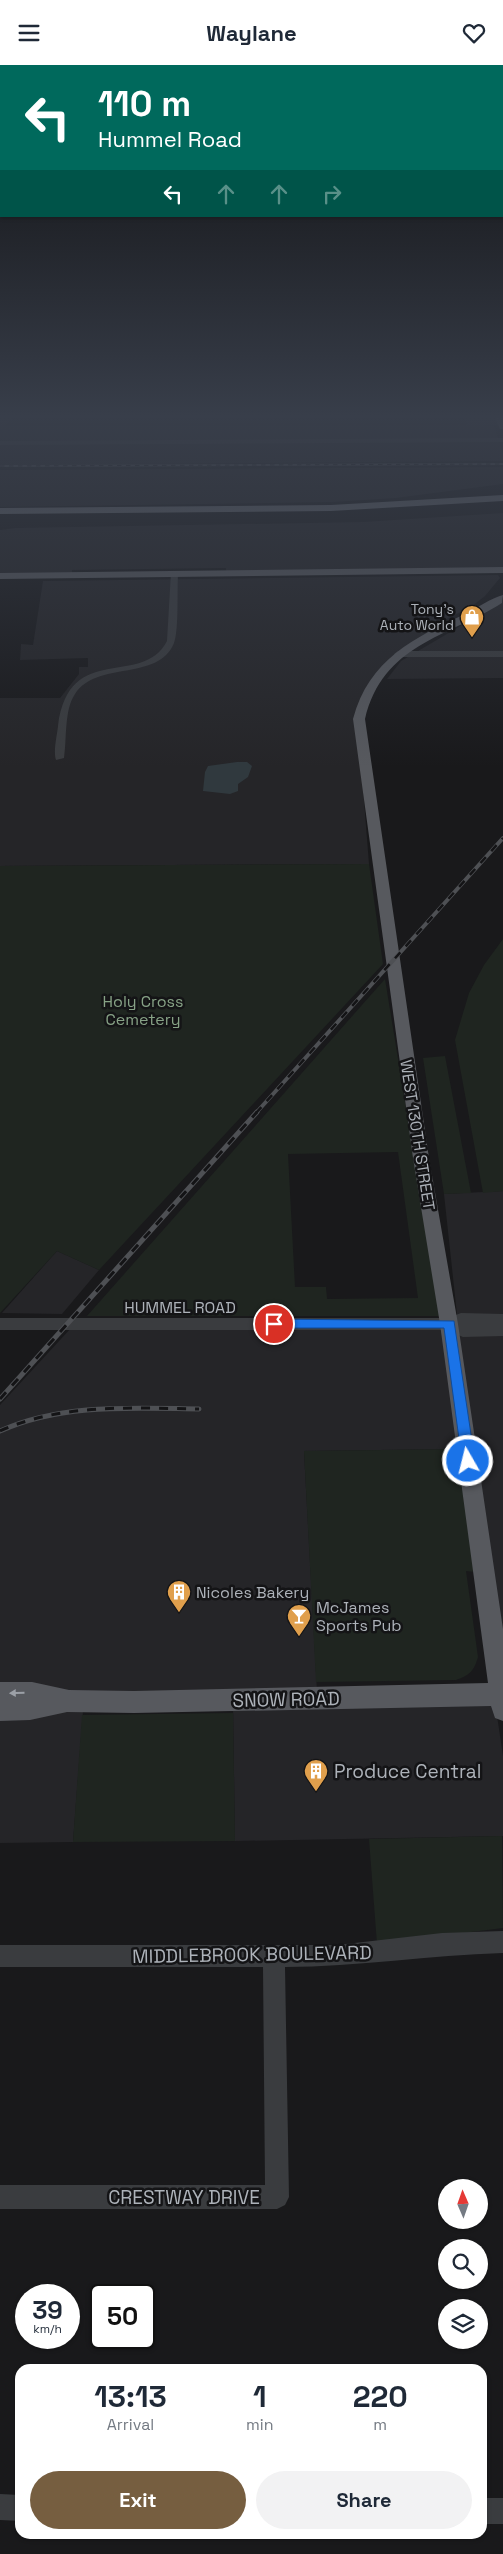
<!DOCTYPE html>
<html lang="en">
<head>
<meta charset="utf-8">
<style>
  body { margin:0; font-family:"Space Grotesk",sans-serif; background:#f2f2f3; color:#1f2937; height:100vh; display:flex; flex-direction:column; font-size:19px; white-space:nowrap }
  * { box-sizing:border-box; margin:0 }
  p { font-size:16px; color:#747a83 }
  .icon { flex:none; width:28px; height:28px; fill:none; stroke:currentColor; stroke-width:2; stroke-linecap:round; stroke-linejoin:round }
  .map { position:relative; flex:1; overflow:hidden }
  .drawer { position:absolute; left:15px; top:2299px; width:472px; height:175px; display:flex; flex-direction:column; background:#fff; border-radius:15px; box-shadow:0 1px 4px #0004 }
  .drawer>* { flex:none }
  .banner { position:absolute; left:0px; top:0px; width:504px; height:152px; box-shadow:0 1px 4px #0004; background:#00695c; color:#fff; overflow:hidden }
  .needle { width:32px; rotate:358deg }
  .fabs { position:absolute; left:438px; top:2114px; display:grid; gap:10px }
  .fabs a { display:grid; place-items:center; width:50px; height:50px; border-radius:50%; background:#fff; box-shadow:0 1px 4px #0004; font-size:25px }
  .speed { position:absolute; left:15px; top:2219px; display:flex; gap:10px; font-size:25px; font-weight:700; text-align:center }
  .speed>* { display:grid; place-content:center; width:65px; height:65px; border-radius:50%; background:#fff; box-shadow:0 1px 4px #0004; line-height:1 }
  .speed small { font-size:12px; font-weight:400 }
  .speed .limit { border:2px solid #111; border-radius:8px; background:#fff; color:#111 }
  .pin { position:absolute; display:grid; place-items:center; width:42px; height:42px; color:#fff; margin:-21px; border:2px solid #fff; border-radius:50%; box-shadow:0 1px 5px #0007 }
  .me { position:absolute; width:55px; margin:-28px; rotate:352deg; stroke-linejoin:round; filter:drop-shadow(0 0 4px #0008) }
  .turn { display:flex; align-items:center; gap:18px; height:105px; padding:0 15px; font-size:22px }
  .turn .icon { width:65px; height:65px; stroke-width:2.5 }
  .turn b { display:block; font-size:35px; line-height:42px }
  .lanes { display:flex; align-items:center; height:48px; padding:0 15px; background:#0003; justify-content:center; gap:25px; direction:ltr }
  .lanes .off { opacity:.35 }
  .eta { display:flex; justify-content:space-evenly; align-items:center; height:85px; text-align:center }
  .eta b { font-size:30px; font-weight:600; line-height:35px }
  .primary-button { display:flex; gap:10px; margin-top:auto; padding:10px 15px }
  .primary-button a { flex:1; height:58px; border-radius:30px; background:#765e40; color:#fff; font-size:20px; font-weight:600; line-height:58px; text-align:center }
  .primary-button a+a { background:#f2f2f3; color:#1f2937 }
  header { display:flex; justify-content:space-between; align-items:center; height:65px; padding:0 15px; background:#fff; font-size:22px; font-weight:600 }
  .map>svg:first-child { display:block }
  .built { fill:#252528 }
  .green { fill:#1f2520; fill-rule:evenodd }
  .water { fill:#30393e }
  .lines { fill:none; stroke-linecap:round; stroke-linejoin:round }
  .minor { fill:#3a3c3f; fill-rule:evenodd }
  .major { fill:#57595e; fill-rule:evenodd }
  .highway { fill:#676a70; fill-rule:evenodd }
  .rail-far2-casing { stroke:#4e5054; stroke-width:2 }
  .rail-far1-casing { stroke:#4e5054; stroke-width:4 }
  .rail-casing { stroke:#4e5054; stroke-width:5 }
  .rail-far2 { stroke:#141416; stroke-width:1; stroke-dasharray:4.5; stroke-linecap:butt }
  .rail-far1 { stroke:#141416; stroke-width:2.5; stroke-dasharray:8; stroke-linecap:butt }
  .rail { stroke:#141416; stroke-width:3; stroke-dasharray:9; stroke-linecap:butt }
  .oneway { fill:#9ca0a7 }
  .route { fill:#1a73e8; stroke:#114b97 }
  .labels { text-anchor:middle; stroke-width:5; stroke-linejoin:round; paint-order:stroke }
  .far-poi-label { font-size:14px; fill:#adb2b9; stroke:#141416; text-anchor:end }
  .park-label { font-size:16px; fill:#87a286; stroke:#141416 }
  .street-label { font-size:16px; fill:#adb2b9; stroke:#141416 }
  .poi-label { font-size:16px; fill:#adb2b9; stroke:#141416; text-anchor:start }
  .near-street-label { font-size:19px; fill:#adb2b9; stroke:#141416 }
  .near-poi-label { font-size:19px; fill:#adb2b9; stroke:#141416; text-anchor:start }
</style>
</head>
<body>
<header><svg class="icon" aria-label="menu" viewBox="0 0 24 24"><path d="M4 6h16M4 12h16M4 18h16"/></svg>Waylane<svg class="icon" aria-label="heart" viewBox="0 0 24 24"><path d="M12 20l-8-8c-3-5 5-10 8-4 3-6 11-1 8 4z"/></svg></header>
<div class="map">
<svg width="503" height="2489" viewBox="0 0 503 2489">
  <rect width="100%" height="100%" fill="#19191b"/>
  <path class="built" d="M0,353H13L4,361L467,360L465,353H503V360H485L494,361L503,388V396L0,400Z
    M503,402V419L396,433L333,437L0,442V405Z
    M503,448V503L226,507V503L72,505V508L0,509V465L15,463L363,457Z
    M498,510L500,513L485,531L471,542L430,562L443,563L405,583L357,645L369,799L0,801V633H60L79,609V602H88V593L20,595L21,579L33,580L43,516Z
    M503,536V613L387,614L401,596Z
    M503,1126V1589L460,1277L444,1129Z
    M57,1186L99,1205L62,1249L2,1248Z
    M445,1261L458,1384L304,1386L317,1627L84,1633L73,1777L0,1778V1340L72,1262Z
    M495,1637L503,1691V1771L235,1776L233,1640Z"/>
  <path class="green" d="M369,799L383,899L99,1205L57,1186L0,1248V801Z
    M503,874V1126L483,1128L455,975L469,928L484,900Z
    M385,914L440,1251H87ZM398,1087L418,1233L327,1234L326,1222H295L288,1089Z
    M445,991L471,1128L444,1129L423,993Z
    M458,1384L475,1507L466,1506L478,1592C474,1606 470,1610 456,1615L316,1617L304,1386Z
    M233,1648L235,1776L73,1777L82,1650Z
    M502,1771L503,1863L377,1879L369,1774Z"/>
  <path class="water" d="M237,697H247L252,701L248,712L238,719V726L230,729L203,726L205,707L208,701Z"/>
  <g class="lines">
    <path class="minor" d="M503,373V377L0,380V376Z
      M171,507L178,509C177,525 179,565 174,578C158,617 97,595 75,629C64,645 67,674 64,693L56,695C53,686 57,671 58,661C69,575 142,624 167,576Z
      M503,586V592H398L394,589L398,586Z
      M461,1248L503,1249V1271L463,1272L447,1265H0V1253H448Z
      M503,1866V1888C430,1890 358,1902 285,1902L289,2132L285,2140L277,2144H0V2120H265L263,1902H0V1880H337L442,1868Z
      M0,2429L20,2430V2456L0,2455Z
      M482,2433H503V2459H482Z"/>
    <path class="major" d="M495,353H503V364H500Z
      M503,502V508L0,514V508Z
      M503,530L502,538C446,573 383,579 365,654L429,1093L458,1259L503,1564V1656L495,1653L491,1641L134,1648L67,1647L30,1655L0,1656V1617H32L69,1625L134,1626L488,1618L440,1259L413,1093L353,654C369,594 414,573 465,549C477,543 491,533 503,530Z"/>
    <path class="highway" d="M503,430V436L331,446L0,449V443L331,440Z"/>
    <g class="rail-far2-casing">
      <path id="rail-far2" d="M0,401L503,399"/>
    </g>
    <g class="rail-far1-casing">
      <path id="rail-far1" d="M256,1048L503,773"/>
    </g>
    <g class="rail-casing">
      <path id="rail" d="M0,1334L257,1047
        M0,1366C62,1338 132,1343 199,1344"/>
    </g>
    <use href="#rail-far2" class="rail-far2"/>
    <use href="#rail-far1" class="rail-far1"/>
    <use href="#rail" class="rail"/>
  </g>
  <defs><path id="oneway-solid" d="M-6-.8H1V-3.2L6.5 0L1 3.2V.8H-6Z" transform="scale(1.25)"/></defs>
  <use class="oneway" href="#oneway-solid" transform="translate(17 1628) rotate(179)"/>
  <linearGradient id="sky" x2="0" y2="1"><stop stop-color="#0e0e0f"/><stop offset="0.5" stop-color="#383e4a"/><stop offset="1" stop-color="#383e4a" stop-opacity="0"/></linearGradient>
  <rect width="503" height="702" fill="url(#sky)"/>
  <path class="route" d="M274,1254L454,1256L475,1396L473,1400H464L462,1396L444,1263H274L268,1259Z"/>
  <defs>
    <g id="shop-pin" transform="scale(1.25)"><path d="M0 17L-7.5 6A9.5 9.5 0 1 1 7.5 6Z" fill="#e09f4c" stroke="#141416"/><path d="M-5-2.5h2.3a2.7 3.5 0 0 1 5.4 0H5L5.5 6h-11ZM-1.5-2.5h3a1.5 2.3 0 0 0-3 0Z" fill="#fff"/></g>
    <g id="building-pin" transform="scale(1.25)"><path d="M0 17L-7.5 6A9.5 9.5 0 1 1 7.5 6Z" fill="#e09f4c" stroke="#141416"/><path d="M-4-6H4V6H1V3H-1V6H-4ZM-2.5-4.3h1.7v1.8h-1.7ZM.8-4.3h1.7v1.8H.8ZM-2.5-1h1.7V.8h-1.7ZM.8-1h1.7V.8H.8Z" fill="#fff"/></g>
    <g id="bar-pin" transform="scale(1.25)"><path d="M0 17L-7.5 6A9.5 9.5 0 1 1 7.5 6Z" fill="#e09f4c" stroke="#141416"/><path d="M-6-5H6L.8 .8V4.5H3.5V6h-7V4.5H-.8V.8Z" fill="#fff"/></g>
  </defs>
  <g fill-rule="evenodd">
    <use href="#shop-pin" x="472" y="552"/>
    <use href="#building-pin" x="179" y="1527"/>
    <use href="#bar-pin" x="299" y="1551"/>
    <use href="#building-pin" x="316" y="1706"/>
  </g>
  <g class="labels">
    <g class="far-poi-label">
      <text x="454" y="549">Tony's<tspan x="454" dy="16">Auto World</tspan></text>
    </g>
    <g class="park-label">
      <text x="143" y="942">Holy Cross<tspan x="143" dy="18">Cemetery</tspan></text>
    </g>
    <g class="street-label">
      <text transform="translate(418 1070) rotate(81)" y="6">WEST 130TH STREET</text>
      <text x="180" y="1248">HUMMEL ROAD</text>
    </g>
    <g class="poi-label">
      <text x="196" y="1533">Nicoles Bakery</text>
      <text x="316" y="1548">McJames<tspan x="316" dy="18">Sports Pub</tspan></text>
    </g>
    <g class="near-street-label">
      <text transform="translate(286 1634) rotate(-1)" y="7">SNOW ROAD</text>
      <text transform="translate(252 1889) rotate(-1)" y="7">MIDDLEBROOK BOULEVARD</text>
      <text x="184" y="2139">CRESTWAY DRIVE</text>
    </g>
    <g class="near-poi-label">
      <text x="334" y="1713">Produce Central</text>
    </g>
  </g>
</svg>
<div class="fabs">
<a><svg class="needle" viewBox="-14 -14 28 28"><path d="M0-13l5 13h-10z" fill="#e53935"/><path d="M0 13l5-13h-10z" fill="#747a83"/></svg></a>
<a><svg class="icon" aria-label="search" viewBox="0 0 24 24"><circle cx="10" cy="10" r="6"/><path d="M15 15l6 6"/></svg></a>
<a><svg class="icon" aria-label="layers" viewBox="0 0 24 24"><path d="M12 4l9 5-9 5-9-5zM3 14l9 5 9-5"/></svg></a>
</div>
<div class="speed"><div>39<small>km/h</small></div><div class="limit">50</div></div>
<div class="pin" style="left:274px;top:1259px;background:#d93025"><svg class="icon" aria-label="arrive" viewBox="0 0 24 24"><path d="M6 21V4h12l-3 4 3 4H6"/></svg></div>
<svg class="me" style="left:468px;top:1396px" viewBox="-20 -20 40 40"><circle r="17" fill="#1a73e8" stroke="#fff" stroke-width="3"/><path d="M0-11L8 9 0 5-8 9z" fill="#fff"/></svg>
<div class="banner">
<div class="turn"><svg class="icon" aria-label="left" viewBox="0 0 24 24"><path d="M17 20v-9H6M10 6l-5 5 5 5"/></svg><div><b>110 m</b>Hummel Road</div></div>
<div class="lanes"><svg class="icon" aria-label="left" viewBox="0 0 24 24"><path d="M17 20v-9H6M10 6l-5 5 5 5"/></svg><svg class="icon off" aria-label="ahead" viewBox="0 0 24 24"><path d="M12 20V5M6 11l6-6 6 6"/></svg><svg class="icon off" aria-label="ahead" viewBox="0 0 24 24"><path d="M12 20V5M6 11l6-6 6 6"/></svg><svg class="icon off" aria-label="right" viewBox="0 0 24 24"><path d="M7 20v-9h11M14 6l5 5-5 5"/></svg></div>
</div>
<section class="drawer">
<div class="eta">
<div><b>13:13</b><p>Arrival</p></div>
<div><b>1</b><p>min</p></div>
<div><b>220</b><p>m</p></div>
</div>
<div class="primary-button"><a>Exit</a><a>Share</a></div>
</section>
</div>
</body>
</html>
